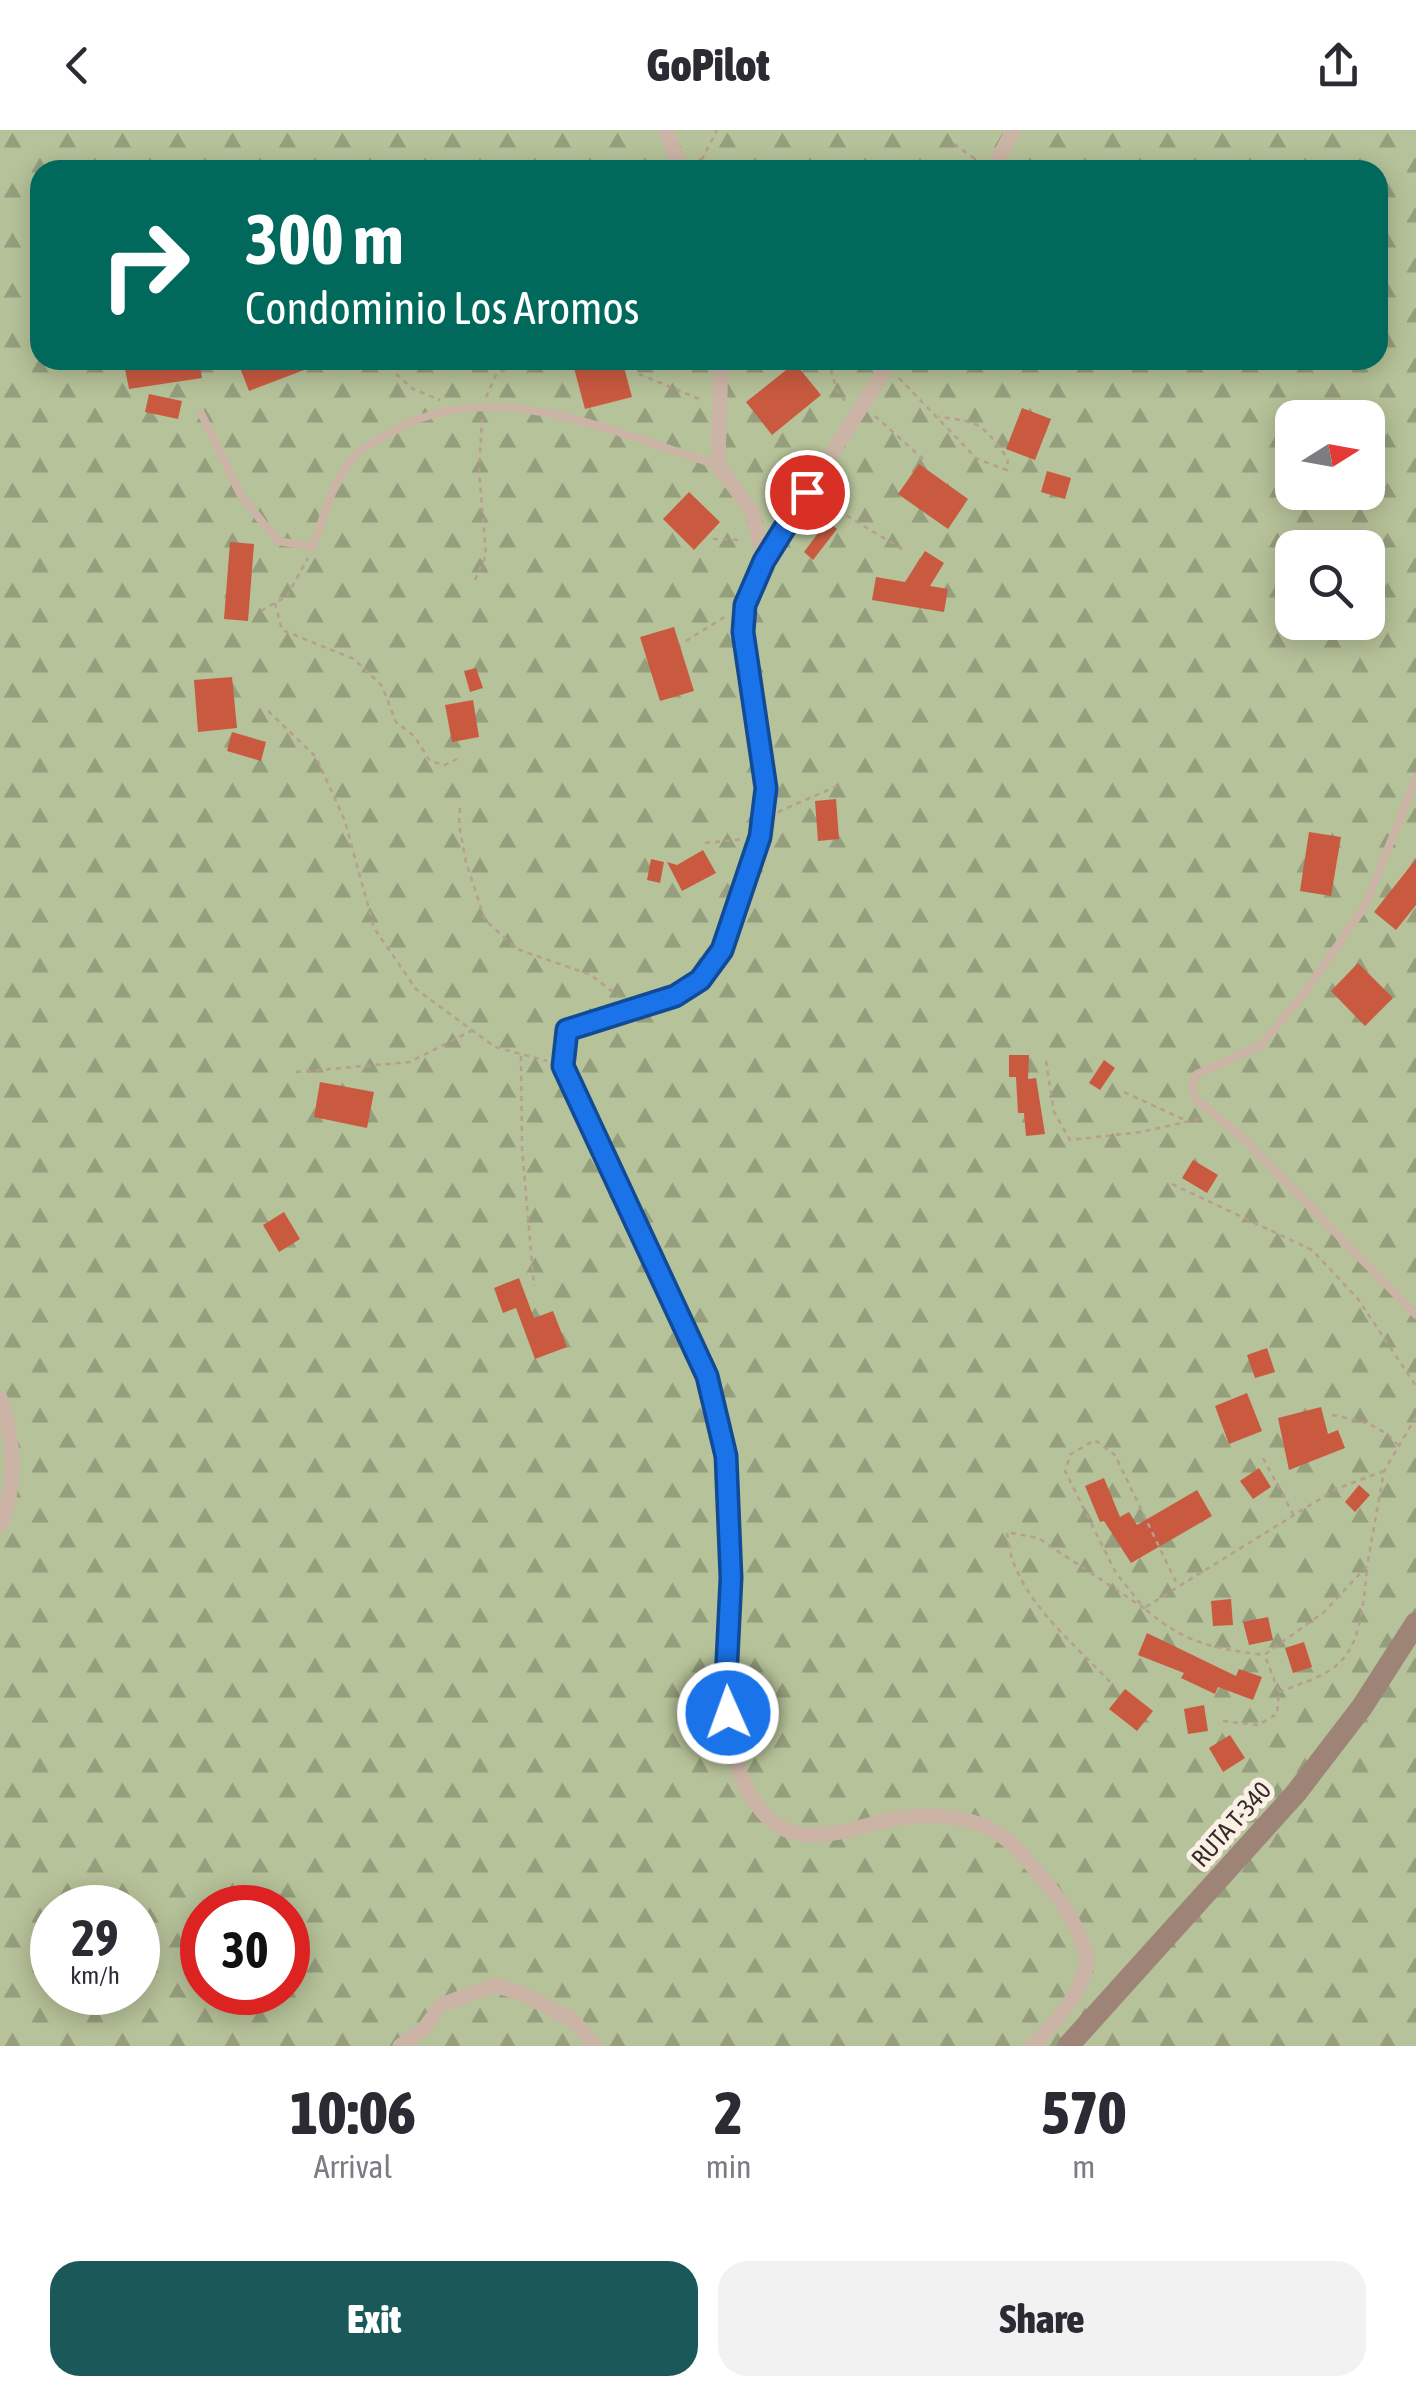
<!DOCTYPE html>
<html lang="en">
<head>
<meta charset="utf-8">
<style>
  body { margin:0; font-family:"Asap Condensed",sans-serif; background:#f2f2f3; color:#2b2b33; height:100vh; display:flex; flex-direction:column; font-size:38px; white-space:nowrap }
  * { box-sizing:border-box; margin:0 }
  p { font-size:32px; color:#7c7c81 }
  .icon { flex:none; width:55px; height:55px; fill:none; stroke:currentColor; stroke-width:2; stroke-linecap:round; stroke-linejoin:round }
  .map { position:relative; height:1916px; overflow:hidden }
  .sheet { display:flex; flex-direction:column; background:#fff; flex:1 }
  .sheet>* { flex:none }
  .hud { position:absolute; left:30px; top:30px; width:1358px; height:210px; border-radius:30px; box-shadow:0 5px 25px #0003; background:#00695c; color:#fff; overflow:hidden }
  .needle { width:65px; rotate:79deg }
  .fabs { position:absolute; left:1275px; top:270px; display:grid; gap:20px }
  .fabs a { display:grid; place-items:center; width:110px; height:110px; border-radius:20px; background:#fff; box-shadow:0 5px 25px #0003; font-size:50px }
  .speed { position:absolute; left:30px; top:1755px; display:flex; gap:20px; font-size:50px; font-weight:700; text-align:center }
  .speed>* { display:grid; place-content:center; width:130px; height:130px; border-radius:50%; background:#fff; box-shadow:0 5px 25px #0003; line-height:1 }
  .speed small { font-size:25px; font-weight:400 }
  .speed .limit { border:15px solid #d22; background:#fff; color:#111 }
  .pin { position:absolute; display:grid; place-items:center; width:85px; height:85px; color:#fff; margin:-42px; border:5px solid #fff; border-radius:50%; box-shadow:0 2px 10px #0007 }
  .me { position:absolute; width:110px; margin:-55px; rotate:358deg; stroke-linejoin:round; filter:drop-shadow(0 0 8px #0008) }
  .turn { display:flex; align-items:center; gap:35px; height:210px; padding:0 50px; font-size:45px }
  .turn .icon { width:130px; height:130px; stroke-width:2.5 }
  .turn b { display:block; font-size:70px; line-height:85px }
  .eta { display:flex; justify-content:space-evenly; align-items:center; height:170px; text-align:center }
  .eta b { font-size:60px; font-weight:800; line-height:70px }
  .cta { display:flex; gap:20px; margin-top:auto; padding:20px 50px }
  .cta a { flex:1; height:115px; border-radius:30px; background:#1b5859; color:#fff; font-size:40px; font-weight:800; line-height:115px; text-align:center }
  .cta a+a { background:#f2f2f3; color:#2b2b33 }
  header { display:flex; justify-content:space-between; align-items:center; height:130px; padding:0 50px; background:#fff; font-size:45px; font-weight:800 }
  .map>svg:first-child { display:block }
  .forest { fill:url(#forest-firs); fill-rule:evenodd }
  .building { fill:#c95a40 }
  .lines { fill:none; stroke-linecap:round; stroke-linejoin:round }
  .path { stroke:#b69e90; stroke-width:2.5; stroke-dasharray:5 5; stroke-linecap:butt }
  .lane { stroke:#cbb4a5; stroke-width:8 }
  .street { stroke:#cbb4a5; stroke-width:15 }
  .secondary { stroke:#9e8377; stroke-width:22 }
  .route-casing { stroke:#114b97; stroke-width:25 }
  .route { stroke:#1a73e8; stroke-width:18 }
  .labels { text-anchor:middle; stroke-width:10; stroke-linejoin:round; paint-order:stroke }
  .street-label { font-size:25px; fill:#362b27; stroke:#faf0e6 }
</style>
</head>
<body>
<header><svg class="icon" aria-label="back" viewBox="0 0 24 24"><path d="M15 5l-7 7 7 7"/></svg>GoPilot<svg class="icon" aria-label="share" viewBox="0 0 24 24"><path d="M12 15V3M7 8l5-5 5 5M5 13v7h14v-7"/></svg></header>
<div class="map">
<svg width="1416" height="1916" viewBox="0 0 1416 1916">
  <defs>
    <pattern id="forest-firs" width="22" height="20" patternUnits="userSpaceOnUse" patternTransform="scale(2.5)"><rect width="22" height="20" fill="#b6c299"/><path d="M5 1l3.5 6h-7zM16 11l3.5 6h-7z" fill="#959e7d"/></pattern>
  </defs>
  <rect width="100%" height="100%" fill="#f2e5da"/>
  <path class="forest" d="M0,0H1416V1916H0ZM40,40H1378V230H40ZM1292,288H1368V362H1292ZM1292,418H1368V492H1292ZM52,1778H138V1862H52ZM202,1778H288V1862H202Z"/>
  <path class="building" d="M149,230H199L202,248L129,259L124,234Z
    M237,230H300L304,240L249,261Z
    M605,230H622L632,267L585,279L574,238Z
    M795,233L821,265L772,305L746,272Z
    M149,264L182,271L178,289L145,282Z
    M1022,278L1051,289L1035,330L1006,319Z
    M919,334L968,369L948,399L898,364Z
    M1047,341L1071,348L1065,369L1041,362Z
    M689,362L720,392L694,420L663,389Z
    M827,391L837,399L813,430L804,422Z
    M230,412L254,414L248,491L224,489Z
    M925,421L944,433L930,456L948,459L944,482L872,470L876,447L905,452Z
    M674,497L694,561L660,571L640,507Z
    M476,538L483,558L470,562L464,541Z
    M232,547L237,598L198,602L194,550Z
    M473,570L479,607L452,612L445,575Z
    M232,602L266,612L261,631L227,621Z
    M836,669L839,709L818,711L815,671Z
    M1309,702L1341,707L1331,766L1300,761Z
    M703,720L716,743L682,761L667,732L677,735Z
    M651,729L664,732L660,753L647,750Z
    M1416,729V775L1396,800L1374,782Z
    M1358,833L1393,868L1365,896L1331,861Z
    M1009,925H1029L1028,949L1036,948L1045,1004L1026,1006L1024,983H1018L1016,947H1009Z
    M1104,930L1115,938L1100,960L1089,953Z
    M320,952L374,962L367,998L314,987Z
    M1193,1030L1218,1045L1207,1063L1182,1048Z
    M284,1082L300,1109L279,1122L263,1095Z
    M519,1148L534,1188L553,1181L567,1217L535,1229L516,1178L503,1183L494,1158Z
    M1267,1218L1275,1242L1255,1248L1247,1225Z
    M1247,1263L1262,1301L1229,1314L1215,1276Z
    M1321,1277L1328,1304L1338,1300L1345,1318L1289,1340L1278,1288Z
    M1259,1338L1271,1357L1253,1369L1240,1351Z
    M1104,1348L1120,1387L1129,1382L1137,1395L1197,1360L1212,1386L1131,1433L1104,1391L1100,1392L1085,1356Z
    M1359,1355L1370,1365L1355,1382L1345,1372Z
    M1231,1469L1233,1495L1213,1496L1211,1471Z
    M1268,1487L1273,1510L1249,1515L1243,1492Z
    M1147,1503L1236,1546L1239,1539L1262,1547L1253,1570L1218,1557L1215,1564L1181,1548L1184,1543L1138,1525Z
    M1304,1512L1312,1537L1293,1543L1285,1518Z
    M1125,1559L1153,1581L1137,1601L1109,1579Z
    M1204,1575L1208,1601L1188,1604L1184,1579Z
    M1230,1605L1245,1628L1223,1642L1209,1618Z"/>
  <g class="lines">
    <path class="path" d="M954,14L978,31
      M697,39L717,0
      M828,230L837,261L846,272
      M396,244L413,259L440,270
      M639,244L704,271
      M899,248L977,329L1007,340L1008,329C982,294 982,292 939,287
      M486,267L497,243L523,234L554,230
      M875,286L923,329
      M821,370L905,421
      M713,409L743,410
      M475,450L486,425L479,340L482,289
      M275,473L282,500L354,529L382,556L396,592L414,606L430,631L445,635L457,629
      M261,481L287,466L308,428
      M686,511L726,486
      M268,581L316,627L345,691L374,798L416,859L495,917L547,931
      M460,678L459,694L466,732L485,790L517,819L591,845L618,866
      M778,682L837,656
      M705,713L744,709
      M521,926L522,1018L534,1156
      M1046,931L1054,982L1070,1010L1141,1002L1199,989
      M296,942L410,932L471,901
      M1124,962L1187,991
      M1172,1054L1312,1120L1358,1169L1416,1256
      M1332,1285C1359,1290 1379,1294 1398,1315
      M1263,1328L1293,1384
      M1384,1341L1336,1359L1144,1478C1184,1513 1212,1518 1264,1525L1324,1482L1367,1436L1384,1341L1416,1287
      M1110,1552C1070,1509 1011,1464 1007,1402L1038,1408L1144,1478L1116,1443L1065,1341L1071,1324L1095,1310L1115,1325L1178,1456
      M1279,1562C1299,1554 1329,1546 1343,1529C1362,1508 1364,1465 1367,1438
      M1223,1591L1258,1595L1277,1584L1279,1562L1265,1526"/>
    <path class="lane" d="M201,283L241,366L278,411L313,417C324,386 331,353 354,327C361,318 375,312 385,306C487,240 614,303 717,335
      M1416,648L1365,776L1303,865L1260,916L1197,944L1192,955L1195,968L1246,1011L1416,1185"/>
    <path class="street" d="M665,0L682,40
      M992,40L1013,0
      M721,230L718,335L753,383L764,431
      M891,230L764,431L745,475L743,502L765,658L760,707L722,819L700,850L675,866L567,899L563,936C592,1003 623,1069 654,1135C684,1196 715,1256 726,1324C732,1362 732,1413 731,1452C729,1526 711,1616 760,1679C796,1727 855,1695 900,1688C929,1683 962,1686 989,1698C1009,1708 1025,1727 1039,1744C1057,1765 1077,1794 1085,1821C1094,1851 1052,1897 1032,1916
      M0,1268C15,1308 17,1357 0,1396
      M400,1916L424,1899L441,1875L495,1855L523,1864L574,1891L595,1916"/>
    <path class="secondary" d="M1068,1916L1296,1663L1362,1577L1416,1493"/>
  </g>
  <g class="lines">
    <g class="route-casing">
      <path id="route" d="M728,1583L726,1550L731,1448L726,1326L707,1246L563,936L567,900L675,866L700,850L722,820L760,707L766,658L743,502L745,475L764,431L807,362"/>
    </g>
    <use href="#route" class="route"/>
  </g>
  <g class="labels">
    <g class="street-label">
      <text transform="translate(1231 1694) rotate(-48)" y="9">RUTA T-340</text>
    </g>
  </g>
</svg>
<div class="fabs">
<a><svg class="needle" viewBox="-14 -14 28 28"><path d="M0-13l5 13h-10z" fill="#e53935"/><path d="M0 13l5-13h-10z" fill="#7c7c81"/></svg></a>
<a><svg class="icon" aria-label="search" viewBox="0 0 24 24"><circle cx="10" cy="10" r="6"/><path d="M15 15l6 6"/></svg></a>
</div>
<div class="speed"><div>29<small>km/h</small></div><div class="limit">30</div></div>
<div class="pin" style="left:807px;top:362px;background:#d93025"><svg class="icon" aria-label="arrive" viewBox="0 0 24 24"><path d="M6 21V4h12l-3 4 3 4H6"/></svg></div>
<svg class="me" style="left:728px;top:1583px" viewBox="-20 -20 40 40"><circle r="17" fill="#1a73e8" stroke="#fff" stroke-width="3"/><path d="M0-11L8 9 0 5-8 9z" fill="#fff"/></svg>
<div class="hud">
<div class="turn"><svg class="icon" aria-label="right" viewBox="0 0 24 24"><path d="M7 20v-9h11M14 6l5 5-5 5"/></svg><div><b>300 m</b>Condominio Los Aromos</div></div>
</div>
</div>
<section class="sheet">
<div class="eta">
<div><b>10:06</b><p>Arrival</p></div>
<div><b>2</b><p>min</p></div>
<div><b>570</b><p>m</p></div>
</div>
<div class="cta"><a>Exit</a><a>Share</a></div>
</section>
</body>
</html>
